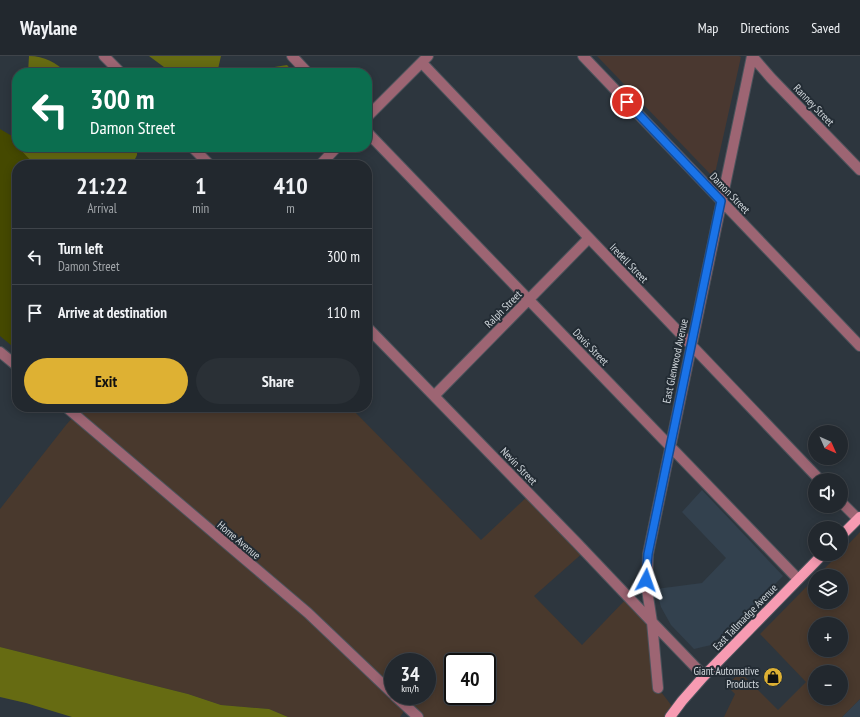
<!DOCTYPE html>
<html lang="en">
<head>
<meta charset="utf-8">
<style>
  body { margin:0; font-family:"PT Sans Narrow",sans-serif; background:#2a3036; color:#f1f3f6; height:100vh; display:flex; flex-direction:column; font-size:15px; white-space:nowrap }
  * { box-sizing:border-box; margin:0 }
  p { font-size:13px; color:#a2a6aa }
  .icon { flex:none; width:22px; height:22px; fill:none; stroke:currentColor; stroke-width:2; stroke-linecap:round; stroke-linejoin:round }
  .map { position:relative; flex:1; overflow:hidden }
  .drawer { position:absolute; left:12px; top:104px; width:360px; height:252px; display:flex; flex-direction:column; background:#22282e; border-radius:16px; box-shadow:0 2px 10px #0003,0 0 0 1px #3f444a }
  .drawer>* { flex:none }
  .top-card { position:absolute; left:12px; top:12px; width:360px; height:84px; border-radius:16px; box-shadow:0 2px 10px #0003,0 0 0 1px #3f444a; background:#0b6e4f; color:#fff; overflow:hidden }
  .needle { width:26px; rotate:135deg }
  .tools { position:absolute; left:808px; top:369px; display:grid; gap:8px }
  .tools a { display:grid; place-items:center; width:40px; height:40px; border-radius:50%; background:#22282e; box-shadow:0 2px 10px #0003,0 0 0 1px #3f444a; font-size:20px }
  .speed { position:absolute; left:384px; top:597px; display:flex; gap:8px; font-size:20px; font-weight:700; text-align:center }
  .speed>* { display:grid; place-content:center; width:52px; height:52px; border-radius:50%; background:#22282e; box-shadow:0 2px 10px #0003,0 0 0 1px #3f444a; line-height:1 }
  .speed small { font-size:10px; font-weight:400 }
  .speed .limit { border:2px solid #111; border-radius:6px; background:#fff; color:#111 }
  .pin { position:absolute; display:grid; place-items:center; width:34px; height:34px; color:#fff; margin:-17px; border:2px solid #fff; border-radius:50%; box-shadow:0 1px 4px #0007 }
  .me { position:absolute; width:44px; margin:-22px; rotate:4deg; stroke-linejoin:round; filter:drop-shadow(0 0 3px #0008) }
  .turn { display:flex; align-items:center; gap:14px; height:84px; padding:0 12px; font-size:18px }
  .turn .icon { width:52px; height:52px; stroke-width:2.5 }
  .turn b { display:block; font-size:28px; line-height:34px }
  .eta { display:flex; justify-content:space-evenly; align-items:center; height:68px; text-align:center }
  .eta b { font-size:24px; font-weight:700; line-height:28px }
  .cta { display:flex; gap:8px; margin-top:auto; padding:8px 12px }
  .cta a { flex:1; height:46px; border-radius:24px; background:#deb133; color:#111; font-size:16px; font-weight:700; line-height:46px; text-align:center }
  .cta a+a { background:#2a3036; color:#f1f3f6 }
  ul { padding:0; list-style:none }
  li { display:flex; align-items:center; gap:12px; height:56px; padding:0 12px; border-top:1px solid #3f444a }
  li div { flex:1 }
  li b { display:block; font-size:15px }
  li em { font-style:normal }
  header { display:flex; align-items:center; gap:24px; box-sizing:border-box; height:56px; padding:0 20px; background:#22282e; border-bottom:1px solid #3f444a }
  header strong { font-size:19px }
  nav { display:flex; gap:22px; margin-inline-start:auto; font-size:14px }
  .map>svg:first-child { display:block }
  .built { fill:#33414e }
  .industrial { fill:#49392d; fill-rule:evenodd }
  .education { fill:#4a3830 }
  .green { fill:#454900 }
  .forest { fill:#666b12 }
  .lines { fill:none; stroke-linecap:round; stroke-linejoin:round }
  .minor-casing { stroke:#4b535b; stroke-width:12 }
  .major-casing { stroke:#4b535b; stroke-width:12 }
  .minor { stroke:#9d6573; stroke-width:10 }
  .major { stroke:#f79bb2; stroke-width:10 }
  .route-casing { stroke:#114b97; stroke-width:10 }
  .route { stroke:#1a73e8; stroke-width:7 }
  .labels { text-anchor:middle; stroke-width:4; stroke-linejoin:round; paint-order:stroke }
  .street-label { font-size:11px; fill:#d2d8dd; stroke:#232c34 }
  .poi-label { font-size:11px; fill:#d2d8dd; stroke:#232c34; text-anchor:end }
</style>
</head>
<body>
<header>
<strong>Waylane</strong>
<nav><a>Map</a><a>Directions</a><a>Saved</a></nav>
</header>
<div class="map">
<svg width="860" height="661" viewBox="0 0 860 661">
  <rect width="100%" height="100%" fill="#2d363e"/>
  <path class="built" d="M702,434L783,520L736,567L711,589L694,593L671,569L661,551L656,533L702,527L726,502L682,456Z
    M860,643V661H842Z"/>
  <path class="industrial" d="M82,351H350L481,484L530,438L585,495L534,540L582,589L628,541L652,566L658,632L675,654L670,661H418L407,651L400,661H288L269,653L221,649L188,638L0,591V453L66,369ZM393,606H427V640H393ZM453,606H487V640H453Z
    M860,476V643L842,661H724L735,638L727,630L740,616L778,654L806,626L760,578L815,522V546H841V520H817L839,498H841V496ZM815,568H841V594H815ZM815,616H841V642H815Z"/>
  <path class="education" d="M597,0H739L741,1L714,122Z"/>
  <path class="green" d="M0,73L17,83V91H31L65,109H17V294L0,280Z"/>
  <path class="forest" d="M29,0C44,0 57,7 67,17H28Z
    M149,0H221L218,13L221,17H178L168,14Z
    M287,9L294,17H258L262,13Z
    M18,91H137V99L132,109H37L33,107Z
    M0,591L188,638L221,649L269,653L288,661H72L26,647L0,641Z"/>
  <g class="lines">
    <g class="minor-casing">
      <path id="minor" d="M104,0L121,17
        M292,0L308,17
        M583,0L860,290
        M752,0L771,22L860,114
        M422,7L820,424
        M367,61L428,0
        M367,76L798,523
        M192,91L210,109
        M320,109L337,91
        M367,271L576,486L652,566L658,632
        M0,296L17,310
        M434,340L589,182
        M66,351L308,557L393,638
        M841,446L858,463
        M704,620L652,566L647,534L648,498L752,0
        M395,640L418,661"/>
    </g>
    <g class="major-casing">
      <path id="major" d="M841,480L860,461
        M670,661L682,645L704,620L823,498"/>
    </g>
    <use href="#minor" class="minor"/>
    <use href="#major" class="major"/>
  </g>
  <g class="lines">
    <g class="route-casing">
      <path id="route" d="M627,46L721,145L648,498L646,524"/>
    </g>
    <use href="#route" class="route"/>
  </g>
  <defs>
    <g id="shop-disc" transform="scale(1)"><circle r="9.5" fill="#deb133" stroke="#232c34"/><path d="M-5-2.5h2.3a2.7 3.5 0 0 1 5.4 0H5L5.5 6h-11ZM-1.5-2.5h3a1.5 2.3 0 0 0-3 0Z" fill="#111"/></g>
  </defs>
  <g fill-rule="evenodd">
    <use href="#shop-disc" x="773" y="621"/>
  </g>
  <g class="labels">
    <g class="street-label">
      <text transform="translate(814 49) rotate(46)" y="4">Ranney Street</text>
      <text transform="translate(730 137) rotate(46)" y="4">Damon Street</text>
      <text transform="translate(629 207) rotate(46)" y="4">Iredell Street</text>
      <text transform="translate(503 253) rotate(-45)" y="4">Ralph Street</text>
      <text transform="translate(591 291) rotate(46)" y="4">Davis Street</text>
      <text transform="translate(675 305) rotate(-78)" y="4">East Glenwood Avenue</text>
      <text transform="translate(519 410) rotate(46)" y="4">Nevin Street</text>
      <text transform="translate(239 484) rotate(40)" y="4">Home Avenue</text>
      <text transform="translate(745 561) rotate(-46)" y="4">East Tallmadge Avenue</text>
    </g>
    <g class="poi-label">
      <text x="759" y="619">Giant Automative<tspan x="759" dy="13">Products</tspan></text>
    </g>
  </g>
</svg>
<div class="tools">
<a><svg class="needle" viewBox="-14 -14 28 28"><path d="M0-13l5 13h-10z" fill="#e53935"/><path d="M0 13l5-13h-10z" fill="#a2a6aa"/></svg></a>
<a><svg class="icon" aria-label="sound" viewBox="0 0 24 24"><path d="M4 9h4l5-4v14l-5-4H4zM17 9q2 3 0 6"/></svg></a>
<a><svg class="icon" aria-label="search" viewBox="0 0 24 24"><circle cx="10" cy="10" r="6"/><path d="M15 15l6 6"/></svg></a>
<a><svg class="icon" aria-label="layers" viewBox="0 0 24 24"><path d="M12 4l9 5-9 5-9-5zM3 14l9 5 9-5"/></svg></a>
<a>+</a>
<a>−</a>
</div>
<div class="speed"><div>34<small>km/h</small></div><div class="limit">40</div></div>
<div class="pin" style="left:627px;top:46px;background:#d93025"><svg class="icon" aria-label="arrive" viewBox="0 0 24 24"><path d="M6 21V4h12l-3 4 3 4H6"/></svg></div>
<svg class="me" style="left:646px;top:524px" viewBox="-20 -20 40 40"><path d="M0-17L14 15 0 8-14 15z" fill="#1a73e8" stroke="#fff" stroke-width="4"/></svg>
<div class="top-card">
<div class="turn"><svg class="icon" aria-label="left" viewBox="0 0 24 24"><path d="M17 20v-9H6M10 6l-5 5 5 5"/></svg><div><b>300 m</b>Damon Street</div></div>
</div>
<section class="drawer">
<div class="eta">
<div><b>21:22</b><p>Arrival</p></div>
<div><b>1</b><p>min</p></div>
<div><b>410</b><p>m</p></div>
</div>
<ul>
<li><svg class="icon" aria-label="left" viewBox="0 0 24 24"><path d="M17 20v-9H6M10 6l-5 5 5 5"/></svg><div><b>Turn left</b><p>Damon Street</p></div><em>300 m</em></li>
<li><svg class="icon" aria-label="arrive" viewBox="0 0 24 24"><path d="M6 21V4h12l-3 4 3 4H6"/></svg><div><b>Arrive at destination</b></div><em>110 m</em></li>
</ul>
<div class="cta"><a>Exit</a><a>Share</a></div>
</section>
</div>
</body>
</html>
